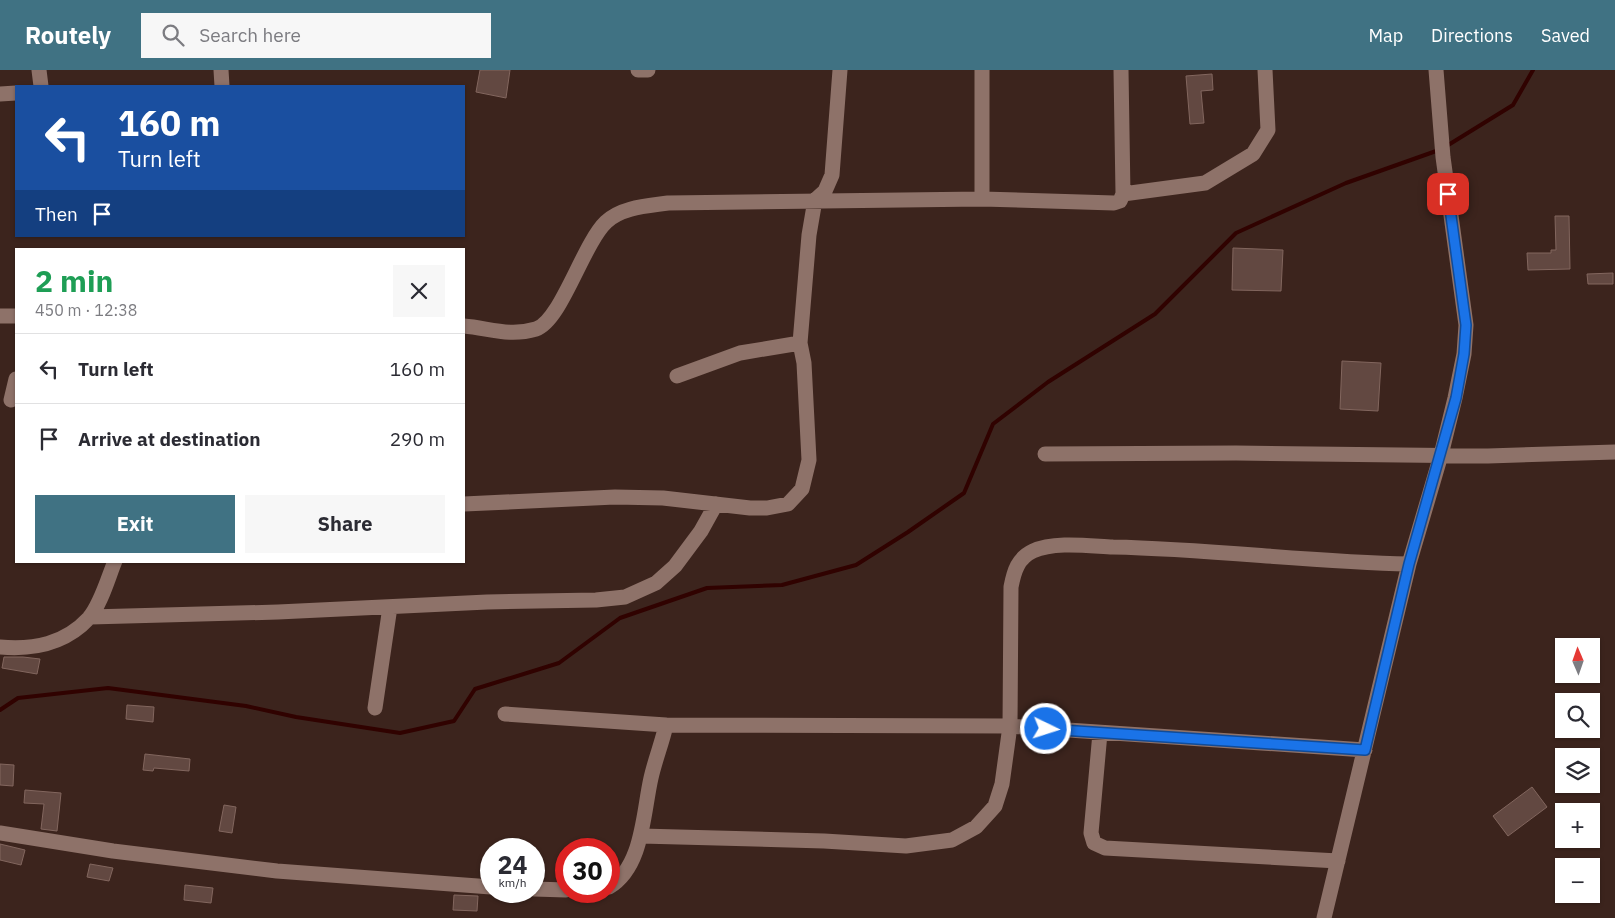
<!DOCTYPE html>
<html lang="en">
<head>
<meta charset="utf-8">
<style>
  body { margin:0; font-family:"IBM Plex Sans",sans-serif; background:#f7f7f7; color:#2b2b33; height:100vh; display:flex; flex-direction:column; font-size:19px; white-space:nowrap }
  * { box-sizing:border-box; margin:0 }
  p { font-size:16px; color:#7c7c81 }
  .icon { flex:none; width:28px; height:28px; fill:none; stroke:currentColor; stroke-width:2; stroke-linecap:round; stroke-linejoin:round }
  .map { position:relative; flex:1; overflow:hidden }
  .drawer { position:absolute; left:15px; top:178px; width:450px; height:315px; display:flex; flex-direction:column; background:#fff; border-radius:0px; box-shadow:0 1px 4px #0004 }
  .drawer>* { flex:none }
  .banner { position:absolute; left:15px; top:15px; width:450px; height:152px; border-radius:0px; box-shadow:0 1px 4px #0004; background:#1a4fa0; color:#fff; overflow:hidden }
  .needle { width:32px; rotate:358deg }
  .buttons { position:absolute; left:1555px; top:568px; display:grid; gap:10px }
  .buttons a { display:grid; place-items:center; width:45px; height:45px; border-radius:0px; background:#fff; box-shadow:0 1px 4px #0004; font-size:25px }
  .speed { position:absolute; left:480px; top:768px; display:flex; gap:10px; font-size:25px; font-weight:700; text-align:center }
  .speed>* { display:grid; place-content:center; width:65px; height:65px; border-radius:50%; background:#fff; box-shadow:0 1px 4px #0004; line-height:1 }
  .speed small { font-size:12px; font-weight:400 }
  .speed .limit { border:8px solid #d22; background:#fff; color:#111 }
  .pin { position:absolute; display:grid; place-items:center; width:42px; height:42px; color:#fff; margin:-21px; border-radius:10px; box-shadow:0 2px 8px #0006 }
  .me { position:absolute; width:55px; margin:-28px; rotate:94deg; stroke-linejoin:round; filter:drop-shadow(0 0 4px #0008) }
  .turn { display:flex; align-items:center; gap:18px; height:105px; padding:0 20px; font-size:22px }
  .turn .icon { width:65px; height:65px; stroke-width:2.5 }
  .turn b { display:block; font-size:35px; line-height:42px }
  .then { display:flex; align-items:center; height:48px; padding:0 20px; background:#0003; gap:10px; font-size:19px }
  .round { display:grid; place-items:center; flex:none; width:52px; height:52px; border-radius:0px; background:#f7f7f7 }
  .summary { display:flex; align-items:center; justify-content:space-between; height:85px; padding:0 20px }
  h1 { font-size:30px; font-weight:700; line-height:38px; color:#1e9e55 }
  .action { display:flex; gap:10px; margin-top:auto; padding:10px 20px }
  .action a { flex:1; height:58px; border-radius:0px; background:#407283; color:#fff; font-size:20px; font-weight:700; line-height:58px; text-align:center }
  .action a+a { background:#f7f7f7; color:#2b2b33 }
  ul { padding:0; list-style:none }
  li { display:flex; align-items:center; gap:15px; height:70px; padding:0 20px; border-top:1px solid #e1e1e2 }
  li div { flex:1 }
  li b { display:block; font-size:19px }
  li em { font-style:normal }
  header { display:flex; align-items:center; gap:30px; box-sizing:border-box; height:70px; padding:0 25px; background:#407283; color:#fff }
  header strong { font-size:24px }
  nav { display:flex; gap:28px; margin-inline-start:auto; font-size:18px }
  .search { width:350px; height:45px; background:#f7f7f7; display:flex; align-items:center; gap:12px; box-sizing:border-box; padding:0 18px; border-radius:0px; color:#7c7c81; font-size:19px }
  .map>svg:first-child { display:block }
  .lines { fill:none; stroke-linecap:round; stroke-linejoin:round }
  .stream { stroke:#300200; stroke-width:4 }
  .building { fill:#624841; stroke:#82665e }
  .minor { stroke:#8e7269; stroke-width:15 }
  .route-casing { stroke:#114b97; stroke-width:12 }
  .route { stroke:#1a73e8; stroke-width:9 }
</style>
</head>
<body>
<header>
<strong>Routely</strong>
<div class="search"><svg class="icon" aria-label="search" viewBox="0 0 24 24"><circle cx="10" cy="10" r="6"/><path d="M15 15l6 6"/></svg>Search here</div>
<nav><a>Map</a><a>Directions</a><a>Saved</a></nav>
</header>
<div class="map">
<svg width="1615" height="848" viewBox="0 0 1615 848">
  <rect width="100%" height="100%" fill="#3c241d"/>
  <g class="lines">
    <path class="stream" d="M1445,77L1513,35L1533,0
      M0,640L18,628L108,618L246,636L296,647L400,663L454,651L475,619L559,593L620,548L707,518L782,515L856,495L908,462L964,423L993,354L1048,312L1155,244L1236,163L1346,113L1439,80"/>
  </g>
  <path class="building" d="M480,0H510L506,28L476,22Z
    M1212,4L1213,20L1201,21L1204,53L1190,54L1186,6Z
    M1555,146H1569L1570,199L1528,200L1527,183H1551V180H1556Z
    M1233,178L1283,180L1281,221L1232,220Z
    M1613,203V214H1588L1587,204Z
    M1342,291L1381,293L1378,341L1340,339Z
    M4,587H23L40,589L37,604L2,598Z
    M127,635L154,637L153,652L126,649Z
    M145,684L190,689L189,701L154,698L153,701L143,700Z
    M0,694L14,695L13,716L0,715Z
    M1532,717L1547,737L1508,766L1493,746Z
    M25,720L61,723L57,761L41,759L44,734L24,733Z
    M224,735L236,737L232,763L219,761Z
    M0,774L25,780L21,795L0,790Z
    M90,794L113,798L109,811L87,807Z
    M185,815L213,818L211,833L184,830Z
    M454,825L478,826L477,841L453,840Z"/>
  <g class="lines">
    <path class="minor" d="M39,0L41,16
      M221,0L222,16
      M638,0H648
      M982,0V129
      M0,24L16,23
      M1123,124L1205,113L1253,84L1268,60L1265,0
      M0,246H16
      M464,256C489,258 509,267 536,259C561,251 583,174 606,152C622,137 648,136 668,133L982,129L1114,133L1120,131L1123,124L1121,0
      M677,306L740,283L800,273L809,165L815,130L825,121L832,105L840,0
      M11,330L16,309
      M1045,384L1236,383L1488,386L1615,382
      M464,434L615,427L663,428L750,438H767L788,434L802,419L809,390L804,293L800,273
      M90,547L278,542L487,532L596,530L625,527L656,513L675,496L701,461L716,434
      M0,577C34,580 65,574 89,548C101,534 108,508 115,491
      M375,638L390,537
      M505,644L666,655
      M1100,663L1091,763L1094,773L1105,778L1338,791
      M0,763L113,781L277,801L491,817
      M641,766L824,771L906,776L952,770L976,757L995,736L1002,714L1010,656L1011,517C1014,501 1018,488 1033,481C1054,471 1090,476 1113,477C1212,479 1310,492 1409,494
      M609,817C643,797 643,743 651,708C655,690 662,673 666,655L1010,656L1365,680
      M534,819L566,820
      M1324,848L1409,494L1441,385L1455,328L1464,284L1466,255L1443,87L1436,0"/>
  </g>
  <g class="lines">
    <g class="route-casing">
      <path id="route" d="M1046,659L1365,680L1409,494L1456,328L1464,284L1466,255L1448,124"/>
    </g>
    <use href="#route" class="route"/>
  </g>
</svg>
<div class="buttons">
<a><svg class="needle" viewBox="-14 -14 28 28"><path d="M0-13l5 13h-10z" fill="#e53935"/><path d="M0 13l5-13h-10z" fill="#7c7c81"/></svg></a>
<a><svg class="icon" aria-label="search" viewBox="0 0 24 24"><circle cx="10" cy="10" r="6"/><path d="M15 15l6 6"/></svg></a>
<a><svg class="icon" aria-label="layers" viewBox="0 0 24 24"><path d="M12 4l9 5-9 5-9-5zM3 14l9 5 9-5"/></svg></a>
<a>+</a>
<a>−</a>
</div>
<div class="speed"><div>24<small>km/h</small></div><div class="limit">30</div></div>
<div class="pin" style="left:1448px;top:124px;background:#d93025"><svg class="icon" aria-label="arrive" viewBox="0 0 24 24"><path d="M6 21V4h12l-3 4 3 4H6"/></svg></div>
<svg class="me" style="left:1046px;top:659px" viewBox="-20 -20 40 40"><circle r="17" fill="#1a73e8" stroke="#fff" stroke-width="3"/><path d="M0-11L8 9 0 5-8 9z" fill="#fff"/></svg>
<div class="banner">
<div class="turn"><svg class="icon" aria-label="left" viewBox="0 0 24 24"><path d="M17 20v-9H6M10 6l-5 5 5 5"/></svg><div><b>160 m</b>Turn left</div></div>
<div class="then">Then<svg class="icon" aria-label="arrive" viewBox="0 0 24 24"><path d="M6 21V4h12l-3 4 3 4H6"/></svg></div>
</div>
<section class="drawer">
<div class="summary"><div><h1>2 min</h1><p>450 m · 12:38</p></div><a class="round"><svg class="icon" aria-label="close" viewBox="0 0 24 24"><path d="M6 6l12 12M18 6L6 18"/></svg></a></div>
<ul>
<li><svg class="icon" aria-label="left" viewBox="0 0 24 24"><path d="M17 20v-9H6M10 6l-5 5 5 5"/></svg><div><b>Turn left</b></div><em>160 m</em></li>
<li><svg class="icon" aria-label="arrive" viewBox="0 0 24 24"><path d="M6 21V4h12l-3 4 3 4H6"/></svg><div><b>Arrive at destination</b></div><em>290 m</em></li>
</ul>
<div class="action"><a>Exit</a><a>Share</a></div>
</section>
</div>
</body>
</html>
